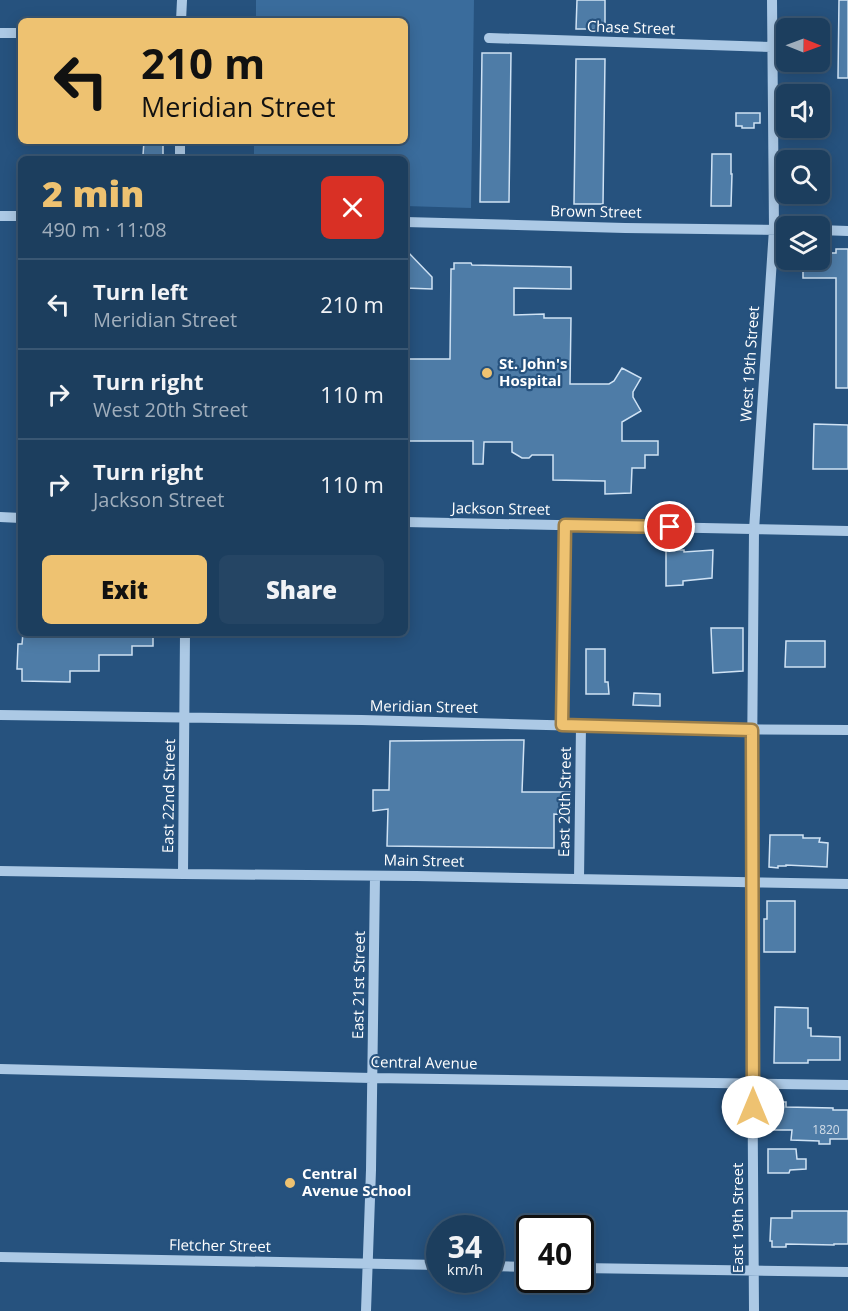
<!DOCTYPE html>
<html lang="en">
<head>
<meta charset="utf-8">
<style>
  body { margin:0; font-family:"Open Sans",sans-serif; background:#254564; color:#f1f3f6; height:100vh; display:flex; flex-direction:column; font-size:22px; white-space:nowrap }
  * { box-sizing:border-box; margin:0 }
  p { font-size:20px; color:#a0aebc }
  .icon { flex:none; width:33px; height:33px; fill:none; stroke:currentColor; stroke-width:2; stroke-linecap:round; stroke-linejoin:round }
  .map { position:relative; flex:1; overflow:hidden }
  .drawer { position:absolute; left:18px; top:156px; width:390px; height:480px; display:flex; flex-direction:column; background:#1c3e5e; border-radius:9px; box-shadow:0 3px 15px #0003,0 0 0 2px #3a5773 }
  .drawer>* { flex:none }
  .banner { position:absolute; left:18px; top:18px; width:390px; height:126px; border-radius:9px; box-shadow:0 3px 15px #0003,0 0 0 2px #3a5773; background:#eec271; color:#111; overflow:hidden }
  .needle { width:39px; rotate:91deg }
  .controls { position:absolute; left:776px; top:18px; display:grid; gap:12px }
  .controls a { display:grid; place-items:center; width:54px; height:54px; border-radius:9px; background:#1c3e5e; box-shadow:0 3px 15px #0003,0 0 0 2px #3a5773; font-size:30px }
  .speed { position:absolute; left:426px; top:1215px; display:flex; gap:12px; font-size:30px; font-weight:700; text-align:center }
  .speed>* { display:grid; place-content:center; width:78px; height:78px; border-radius:50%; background:#1c3e5e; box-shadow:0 3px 15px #0003,0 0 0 2px #3a5773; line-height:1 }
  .speed small { font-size:15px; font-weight:400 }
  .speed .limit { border:3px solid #111; border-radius:9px; background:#fff; color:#111 }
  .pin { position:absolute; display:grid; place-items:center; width:51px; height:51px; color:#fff; margin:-26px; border:3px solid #fff; border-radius:50%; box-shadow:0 2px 6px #0007 }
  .me { position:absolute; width:66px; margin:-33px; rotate:0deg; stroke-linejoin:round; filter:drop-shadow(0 0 4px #0008) }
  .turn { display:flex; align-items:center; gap:21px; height:126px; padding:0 24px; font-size:27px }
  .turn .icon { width:78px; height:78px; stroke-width:2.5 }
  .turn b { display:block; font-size:42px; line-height:51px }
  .round { display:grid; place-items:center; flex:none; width:63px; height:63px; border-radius:9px; background:#254564 }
  .headline { display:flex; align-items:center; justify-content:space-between; height:102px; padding:0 24px }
  h1 { font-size:36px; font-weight:800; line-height:45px; color:#eec271 }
  .cta { display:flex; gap:12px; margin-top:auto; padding:12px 24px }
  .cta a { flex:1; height:69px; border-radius:9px; background:#eec271; color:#111; font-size:24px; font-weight:800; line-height:69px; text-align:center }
  .cta a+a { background:#254564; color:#f1f3f6 }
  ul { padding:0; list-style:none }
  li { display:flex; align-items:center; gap:18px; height:90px; padding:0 24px; border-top:2px solid #3a5773 }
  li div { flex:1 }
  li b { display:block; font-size:22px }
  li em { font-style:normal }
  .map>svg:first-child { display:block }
  .green { fill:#3a6c9c }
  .building { fill:#4e7ca7; stroke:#cfe2f4; stroke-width:1.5 }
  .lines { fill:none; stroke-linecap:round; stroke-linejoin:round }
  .minor { stroke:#acc9e5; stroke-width:10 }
  .route-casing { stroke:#9b7e49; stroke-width:15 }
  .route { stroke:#eec271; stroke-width:10 }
  .poi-dot { fill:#eec271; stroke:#26527e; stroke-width:2 }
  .labels { text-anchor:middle; stroke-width:4.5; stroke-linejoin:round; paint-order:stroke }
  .number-label { font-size:12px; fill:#d3dee9 }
  .street-label { font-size:15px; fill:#fff; stroke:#26527e }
  .poi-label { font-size:15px; font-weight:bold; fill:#fff; stroke:#26527e; text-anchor:start }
</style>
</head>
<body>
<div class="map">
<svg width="848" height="1311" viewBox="0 0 848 1311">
  <rect width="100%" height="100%" fill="#26527e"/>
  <path class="green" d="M256,0H474L471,208L405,206V159H254V141H405V21H256Z"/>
  <path class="building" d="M577,0H605V29H576Z
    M839,0H848V78H838Z
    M482,53H511L509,202H480Z
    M576,59H605L603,204H574Z
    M736,113H760V123H754V128H742V126H736Z
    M144,141H163V155H143Z
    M712,154H731V174H732L731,206H711Z
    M405,249L432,277V289L405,288Z
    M836,249H848V388H836V278H803V260H819V253H836Z
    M454,263H471L472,265L571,267V289L514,288V315L544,314V318H571L570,384H609L614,381L622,368L641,378L633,392V397L641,411L622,422V441H658V455H645V468H632L631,493L605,494V481L553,480V455H532L529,458H522L512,452V442H484L483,464H473V441H405V359H450L451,269H454Z
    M814,424L848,425V469H813Z
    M666,550H684V552L713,550L712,578L683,581V585L666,586Z
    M711,628H743V671L713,673Z
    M23,633H153V646H132V655H99V671H70V682L22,681V669H17L18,644H22Z
    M786,641H825V667H785Z
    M586,649H605V682H608L609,694H586Z
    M634,693L660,694V706L633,705Z
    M524,740L522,792H570V815L554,814V848L387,846L388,809L373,811V790H389L390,741Z
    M770,835H803V838H820L819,842L828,843L827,867L786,865V866H778V868L769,867Z
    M767,901H795V952H764V919H767Z
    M775,1007L808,1008V1028H811V1036L840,1037V1060H808V1063H774Z
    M770,1102H786V1107L833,1108V1110H848V1139H830V1144H819V1141L791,1140L792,1130H771V1124H769Z
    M768,1149H796L797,1159H806V1169L790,1170L789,1173H768Z
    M792,1211H848V1244H834V1245L786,1244V1247H772V1241H770L771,1218H792Z"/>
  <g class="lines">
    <path class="minor" d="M181,21L182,0
      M0,33H21
      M489,38L772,47
      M180,141V159
      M0,216H21
      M405,222L625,228L786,230
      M819,230L848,231
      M0,517L21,518
      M405,522L848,531
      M0,715L362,720L700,729L848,730
      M562,725L565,525
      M0,871L183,874L416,876L848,884
      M183,874L185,633
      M579,879L581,726
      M0,1069L372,1078L848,1085
      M0,1257L440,1265
      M490,1266L530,1267
      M580,1268L848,1272
      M366,1311L371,1170L375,876
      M754,1311L751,883L754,530L774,229L772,0"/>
  </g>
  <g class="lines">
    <g class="route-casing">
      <path id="route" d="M670,527L565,525L562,725L752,730L753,1107"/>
    </g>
    <use href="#route" class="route"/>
  </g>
  <g class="poi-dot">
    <circle cx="487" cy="373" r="6"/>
    <circle cx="290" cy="1183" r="6"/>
  </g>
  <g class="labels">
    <g class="number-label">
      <text x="826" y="1134">1820</text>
    </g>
    <g class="street-label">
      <text transform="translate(631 28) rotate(2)" y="5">Chase Street</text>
      <text transform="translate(596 212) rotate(1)" y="5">Brown Street</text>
      <text transform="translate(750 364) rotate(-86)" y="5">West 19th Street</text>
      <text transform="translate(501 509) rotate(1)" y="5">Jackson Street</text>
      <text transform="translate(424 707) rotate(1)" y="5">Meridian Street</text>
      <text transform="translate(169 796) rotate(-89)" y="5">East 22nd Street</text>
      <text transform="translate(565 802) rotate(-89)" y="5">East 20th Street</text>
      <text transform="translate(424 861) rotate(1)" y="5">Main Street</text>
      <text transform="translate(359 985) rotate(-89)" y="5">East 21st Street</text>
      <text transform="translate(424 1063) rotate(1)" y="5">Central Avenue</text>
      <text transform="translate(738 1218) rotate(-90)" y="5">East 19th Street</text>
      <text transform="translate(220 1246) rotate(1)" y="5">Fletcher Street</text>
    </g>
    <g class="poi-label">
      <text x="499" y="369">St. John's<tspan x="499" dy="17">Hospital</tspan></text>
      <text x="302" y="1179">Central<tspan x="302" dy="17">Avenue School</tspan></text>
    </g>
  </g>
</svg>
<div class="controls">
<a><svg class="needle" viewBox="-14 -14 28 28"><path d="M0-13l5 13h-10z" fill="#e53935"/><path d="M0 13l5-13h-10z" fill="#a0aebc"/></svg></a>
<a><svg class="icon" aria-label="sound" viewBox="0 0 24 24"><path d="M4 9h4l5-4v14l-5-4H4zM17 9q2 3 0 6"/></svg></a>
<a><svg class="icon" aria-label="search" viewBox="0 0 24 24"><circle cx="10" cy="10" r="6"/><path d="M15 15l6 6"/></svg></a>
<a><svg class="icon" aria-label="layers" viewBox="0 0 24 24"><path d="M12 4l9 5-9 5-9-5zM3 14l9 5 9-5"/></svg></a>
</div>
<div class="speed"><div>34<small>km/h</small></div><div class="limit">40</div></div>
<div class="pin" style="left:670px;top:527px;background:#d93025"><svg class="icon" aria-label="arrive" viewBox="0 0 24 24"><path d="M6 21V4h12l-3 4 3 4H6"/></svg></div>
<svg class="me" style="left:753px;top:1107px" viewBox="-20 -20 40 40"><circle r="19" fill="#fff"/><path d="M0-13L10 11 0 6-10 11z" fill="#eec271"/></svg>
<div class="banner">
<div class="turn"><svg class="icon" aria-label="left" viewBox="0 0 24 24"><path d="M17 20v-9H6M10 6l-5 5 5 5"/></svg><div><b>210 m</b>Meridian Street</div></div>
</div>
<section class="drawer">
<div class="headline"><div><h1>2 min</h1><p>490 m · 11:08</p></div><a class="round" style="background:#d93025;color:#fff"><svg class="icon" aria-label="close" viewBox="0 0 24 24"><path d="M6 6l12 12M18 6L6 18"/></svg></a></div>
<ul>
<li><svg class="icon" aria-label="left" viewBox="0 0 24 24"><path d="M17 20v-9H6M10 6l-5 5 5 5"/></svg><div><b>Turn left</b><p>Meridian Street</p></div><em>210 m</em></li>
<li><svg class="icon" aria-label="right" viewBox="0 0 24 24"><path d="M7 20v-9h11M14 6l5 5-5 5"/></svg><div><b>Turn right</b><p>West 20th Street</p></div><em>110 m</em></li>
<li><svg class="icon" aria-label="right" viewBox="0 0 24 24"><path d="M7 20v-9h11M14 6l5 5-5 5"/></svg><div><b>Turn right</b><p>Jackson Street</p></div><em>110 m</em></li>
</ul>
<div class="cta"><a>Exit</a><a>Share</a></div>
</section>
</div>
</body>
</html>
